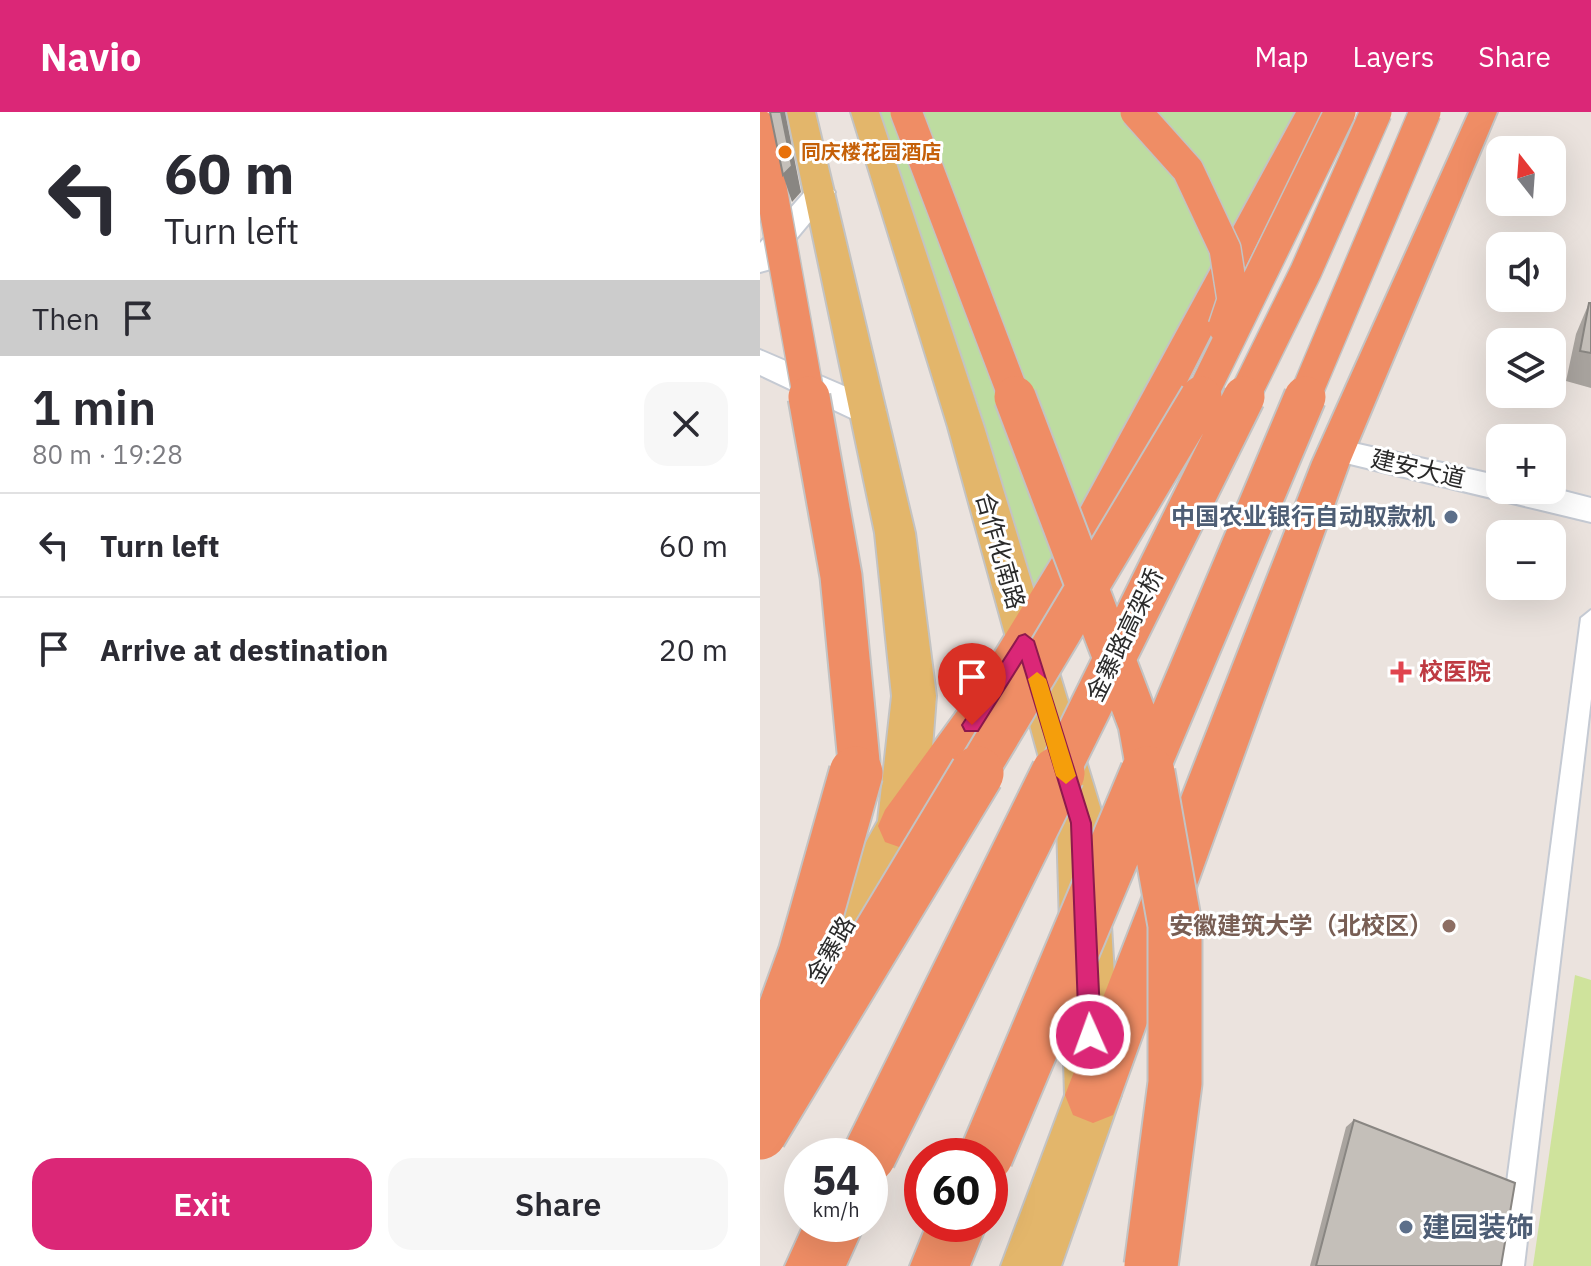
<!DOCTYPE html>
<html lang="en">
<head>
<meta charset="utf-8">
<style>
  body { margin:0; font-family:"IBM Plex Sans","Noto Sans SC",sans-serif; background:#f7f7f7; color:#2b2b33; height:100vh; display:flex; flex-direction:column; font-size:30px; white-space:nowrap }
  * { box-sizing:border-box; margin:0 }
  p { font-size:26px; color:#7c7c81 }
  .icon { flex:none; width:44px; height:44px; fill:none; stroke:currentColor; stroke-width:2; stroke-linecap:round; stroke-linejoin:round }
  .map { position:relative; flex:1; overflow:hidden }
  .drawer { display:flex; flex-direction:column; background:#fff; width:760px }
  .drawer>* { flex:none }
  .guide { background:#fff; color:#2b2b33; overflow:hidden }
  .needle { width:52px; rotate:343deg }
  .buttons { position:absolute; left:726px; top:24px; display:grid; gap:16px }
  .buttons a { display:grid; place-items:center; width:80px; height:80px; border-radius:16px; background:#fff; box-shadow:0 8px 32px #0002; font-size:40px }
  .speed { position:absolute; left:24px; top:1026px; display:flex; gap:16px; font-size:40px; font-weight:700; text-align:center }
  .speed>* { display:grid; place-content:center; width:104px; height:104px; border-radius:50%; background:#fff; box-shadow:0 8px 32px #0002; line-height:1 }
  .speed small { font-size:20px; font-weight:400 }
  .speed .limit { border:12px solid #d22; background:#fff; color:#111 }
  .pin { position:absolute; display:grid; place-items:center; width:68px; height:68px; color:#fff; margin:-82px -34px; border-radius:50% 50% 50% 0; rotate:-45deg; box-shadow:0 0 8px #0007 }
  .pin .icon { rotate:45deg }
  .me { position:absolute; width:88px; margin:-44px; rotate:358deg; stroke-linejoin:round; filter:drop-shadow(0 0 6px #0008) }
  .turn { display:flex; align-items:center; gap:28px; height:168px; padding:0 32px; font-size:36px }
  .turn .icon { width:104px; height:104px; stroke-width:2.5 }
  .turn b { display:block; font-size:56px; line-height:68px }
  .then { display:flex; align-items:center; height:76px; padding:0 32px; background:#0003; gap:16px; font-size:30px }
  .round { display:grid; place-items:center; flex:none; width:84px; height:84px; border-radius:24px; background:#f7f7f7 }
  .head { display:flex; align-items:center; justify-content:space-between; height:136px; padding:0 32px }
  h1 { font-size:48px; font-weight:600; line-height:60px }
  .button { display:flex; gap:16px; margin-top:auto; padding:16px 32px }
  .button a { flex:1; height:92px; border-radius:24px; background:#db2777; color:#fff; font-size:32px; font-weight:600; line-height:92px; text-align:center }
  .button a+a { background:#f7f7f7; color:#2b2b33 }
  ul { padding:0; list-style:none }
  li { display:flex; align-items:center; gap:24px; height:104px; padding:0 32px; border-top:2px solid #e1e1e2 }
  li div { flex:1 }
  li b { display:block; font-size:30px }
  li em { font-style:normal }
  header { display:flex; align-items:center; gap:48px; box-sizing:border-box; height:112px; padding:0 40px; background:#db2777; color:#fff }
  header strong { font-size:38px }
  nav { display:flex; gap:44px; margin-inline-start:auto; font-size:28px }
  main { display:flex; flex:1; min-height:0 }
  .map>svg:first-child { display:block }
  .green { fill:#bddca0 }
  .pitch { fill:#cfe39c }
  .lines { fill:none; stroke-linecap:round; stroke-linejoin:round }
  .lane-casing { stroke:#c5cad3; stroke-width:4 }
  .street-casing { stroke:#c5cad3; stroke-width:4 }
  .secondary-casing { stroke:#c5cad3; stroke-width:4 }
  .primary-casing { stroke:#c3c3c3; stroke-width:4 }
  .highway-casing { stroke:#c3c3c3; stroke-width:4 }
  .lane { fill:#fff; fill-rule:evenodd }
  .street { fill:#fff; fill-rule:evenodd }
  .secondary { fill:#fff; fill-rule:evenodd }
  .primary { fill:#e3b66b; fill-rule:evenodd }
  .highway { fill:#ef8d65; fill-rule:evenodd }
  .highway-bridge-far2-casing { stroke:#c3c3c3; stroke-width:34; stroke-linecap:butt }
  .highway-bridge-far1-casing { stroke:#c3c3c3; stroke-width:45; stroke-linecap:butt }
  .highway-bridge-casing { stroke:#c3c3c3; stroke-width:57; stroke-linecap:butt }
  .highway-bridge-far2 { stroke:#ef8d65; stroke-width:31 }
  .highway-bridge-far1 { stroke:#ef8d65; stroke-width:41 }
  .highway-bridge { stroke:#ef8d65; stroke-width:53 }
  .wall { fill:#a9a49f }
  .shaded-wall { fill:#898682 }
  .building { fill:#c4bfb9; stroke:#898682; stroke-width:2 }
  .route { fill:#db2777; stroke:#8e194d; stroke-width:2 }
  .slow { fill:#f59e0b }
  .food-dot { fill:#e8710a; stroke:#fff; stroke-width:3 }
  .service-dot { fill:#5c6f8a; stroke:#fff; stroke-width:3 }
  .health-dot { fill:#e0444e; stroke:#fff; stroke-width:3 }
  .education-dot { fill:#8d6e63; stroke:#fff; stroke-width:3 }
  .labels { text-anchor:middle; stroke-width:6; stroke-linejoin:round; paint-order:stroke }
  .far-food-label { font-size:20px; font-weight:bold; fill:#c56008; stroke:#fff; text-anchor:start }
  .street-label { font-size:24px; fill:#2a2a2a; stroke:#fff }
  .service-label { font-size:24px; font-weight:bold; fill:#4e5e75; stroke:#fff; text-anchor:end }
  .health-label { font-size:24px; font-weight:bold; fill:#be3a42; stroke:#fff; text-anchor:start }
  .education-label { font-size:24px; font-weight:bold; fill:#785e54; stroke:#fff; text-anchor:end }
  .near-service-label { font-size:28px; font-weight:bold; fill:#4e5e75; stroke:#fff; text-anchor:start }
</style>
</head>
<body>
<header>
<strong>Navio</strong>
<nav><a>Map</a><a>Layers</a><a>Share</a></nav>
</header>
<main>
<section class="drawer">
<div class="guide">
<div class="turn"><svg class="icon" aria-label="left" viewBox="0 0 24 24"><path d="M17 20v-9H6M10 6l-5 5 5 5"/></svg><div><b>60 m</b>Turn left</div></div>
<div class="then">Then<svg class="icon" aria-label="arrive" viewBox="0 0 24 24"><path d="M6 21V4h12l-3 4 3 4H6"/></svg></div>
</div>
<div class="head"><div><h1>1 min</h1><p>80 m · 19:28</p></div><a class="round"><svg class="icon" aria-label="close" viewBox="0 0 24 24"><path d="M6 6l12 12M18 6L6 18"/></svg></a></div>
<ul>
<li><svg class="icon" aria-label="left" viewBox="0 0 24 24"><path d="M17 20v-9H6M10 6l-5 5 5 5"/></svg><div><b>Turn left</b></div><em>60 m</em></li>
<li><svg class="icon" aria-label="arrive" viewBox="0 0 24 24"><path d="M6 21V4h12l-3 4 3 4H6"/></svg><div><b>Arrive at destination</b></div><em>20 m</em></li>
</ul>
<div class="button"><a>Exit</a><a>Share</a></div>
</section>
<div class="map">
<svg width="831" height="1154" viewBox="0 0 831 1154">
  <rect width="100%" height="100%" fill="#ebe3de"/>
  <path class="green" d="M105,0H550L265,529Z"/>
  <path class="pitch" d="M815,863L831,868V1154H773Z"/>
  <g class="lines">
    <g class="lane-casing">
      <path id="lane" d="M831,498V587L764,1154H736L821,506Z"/>
    </g>
    <g class="street-casing">
      <path id="street" d="M576,327L740,364V378L792,376L831,386V410L565,346L560,338L565,330Z"/>
    </g>
    <g class="secondary-casing">
      <path id="secondary" d="M60,71L70,74L75,80L11,157L0,160V131L50,74Z
        M0,238L121,290L126,299L121,308L108,311L95,308L0,263Z"/>
    </g>
    <g class="primary-casing">
      <path id="primary" d="M27,0H55L155,421L176,584L166,714L66,899L47,906L28,899L21,880L118,709L132,584L115,421Z
        M91,0H119L224,315L345,711L361,983L301,1154H241L305,983L297,711L188,315Z"/>
    </g>
    <g class="highway-casing">
      <path id="highway" d="M536,0H564C461,201 363,406 247,599C219,644 188,686 159,730L142,736L125,730L118,714L125,698L206,587L302,430Z
        M709,0H737L590,350L361,983L353,1003L333,1011L313,1003L305,983L552,350Z
        M44,1112H105L86,1154H25Z
        M167,1112H227L210,1154H150Z"/>
    </g>
    <use href="#lane" class="lane"/>
    <use href="#street" class="street"/>
    <use href="#secondary" class="secondary"/>
    <use href="#primary" class="primary"/>
    <use href="#highway" class="highway"/>
    <g class="highway-bridge-far2-casing">
      <path id="highway-bridge-far2" d="M146,0L255,287
        M376,0L428,58L465,137L473,188L464,215
        M0,14L49,287
        M440,287L580,0
        M483,287L546,159L616,0
        M544,287L665,0"/>
    </g>
    <g class="highway-bridge-far1-casing">
      <path id="highway-bridge-far1" d="M49,285L81,464L99,650L95,663
        M255,285L379,612L388,663
        M215,663L441,285
        M297,663L484,285
        M386,663L545,285"/>
    </g>
    <g class="highway-bridge-casing">
      <path id="highway-bridge" d="M388,661L415,813V971L391,1154
        M0,966L45,842L96,661
        M0,1021L217,661
        M109,1044L298,661
        M226,1044L387,661"/>
    </g>
    <use href="#highway-bridge-far2" class="highway-bridge-far2"/>
    <use href="#highway-bridge-far1" class="highway-bridge-far1"/>
    <use href="#highway-bridge" class="highway-bridge"/>
  </g>
  <path class="wall" d="M829,191H831V276L806,269L816,222Z
    M594,1008L741,1154H550L586,1015Z"/>
  <path class="shaded-wall" d="M21,0H25L41,80L32,90L23,63Z"/>
  <path class="building" d="M10,0H21L32,54L23,63Z
    M829,191H831V241L820,239Z
    M594,1008L755,1071L741,1154H556Z"/>
  <path class="route" d="M265,522L274,529L331,711L341,923L338,931L330,934L322,931L319,923L311,711L262,549L218,619H205L202,613L259,524Z"/>
  <path class="slow" d="M277,560L286,567L316,664L306,672L296,664L268,567Z"/>
  <circle class="food-dot" cx="25" cy="40" r="8"/>
  <g class="service-dot">
    <circle cx="691" cy="405" r="8"/>
    <circle cx="646" cy="1115" r="8"/>
  </g>
  <path class="health-dot" d="M637 548h8v8h8v8h-8v8h-8v-8h-8v-8h8z"/>
  <circle class="education-dot" cx="689" cy="814" r="8"/>
  <g class="labels">
    <g class="far-food-label">
      <text x="41" y="47">同庆楼花园酒店</text>
    </g>
    <g class="street-label">
      <text transform="translate(658 357) rotate(13)" y="8">建安大道</text>
      <text transform="translate(240 439) rotate(74)" y="8">合作化南路</text>
      <text transform="translate(365 523) rotate(-64)" y="8">金寨路高架桥</text>
      <text transform="translate(71 838) rotate(-60)" y="8">金寨路</text>
    </g>
    <g class="service-label">
      <text x="675" y="413">中国农业银行自动取款机</text>
    </g>
    <g class="health-label">
      <text x="659" y="568">校医院</text>
    </g>
    <g class="education-label">
      <text x="673" y="822">安徽建筑大学（北校区）</text>
    </g>
    <g class="near-service-label">
      <text x="662" y="1125">建园装饰</text>
    </g>
  </g>
</svg>
<div class="buttons">
<a><svg class="needle" viewBox="-14 -14 28 28"><path d="M0-13l5 13h-10z" fill="#e53935"/><path d="M0 13l5-13h-10z" fill="#7c7c81"/></svg></a>
<a><svg class="icon" aria-label="sound" viewBox="0 0 24 24"><path d="M4 9h4l5-4v14l-5-4H4zM17 9q2 3 0 6"/></svg></a>
<a><svg class="icon" aria-label="layers" viewBox="0 0 24 24"><path d="M12 4l9 5-9 5-9-5zM3 14l9 5 9-5"/></svg></a>
<a>+</a>
<a>−</a>
</div>
<div class="speed"><div>54<small>km/h</small></div><div class="limit">60</div></div>
<div class="pin" style="left:212px;top:613px;background:#d93025"><svg class="icon" aria-label="arrive" viewBox="0 0 24 24"><path d="M6 21V4h12l-3 4 3 4H6"/></svg></div>
<svg class="me" style="left:330px;top:923px" viewBox="-20 -20 40 40"><circle r="17" fill="#db2777" stroke="#fff" stroke-width="3"/><path d="M0-11L8 9 0 5-8 9z" fill="#fff"/></svg>
</div>
</main>
</body>
</html>
